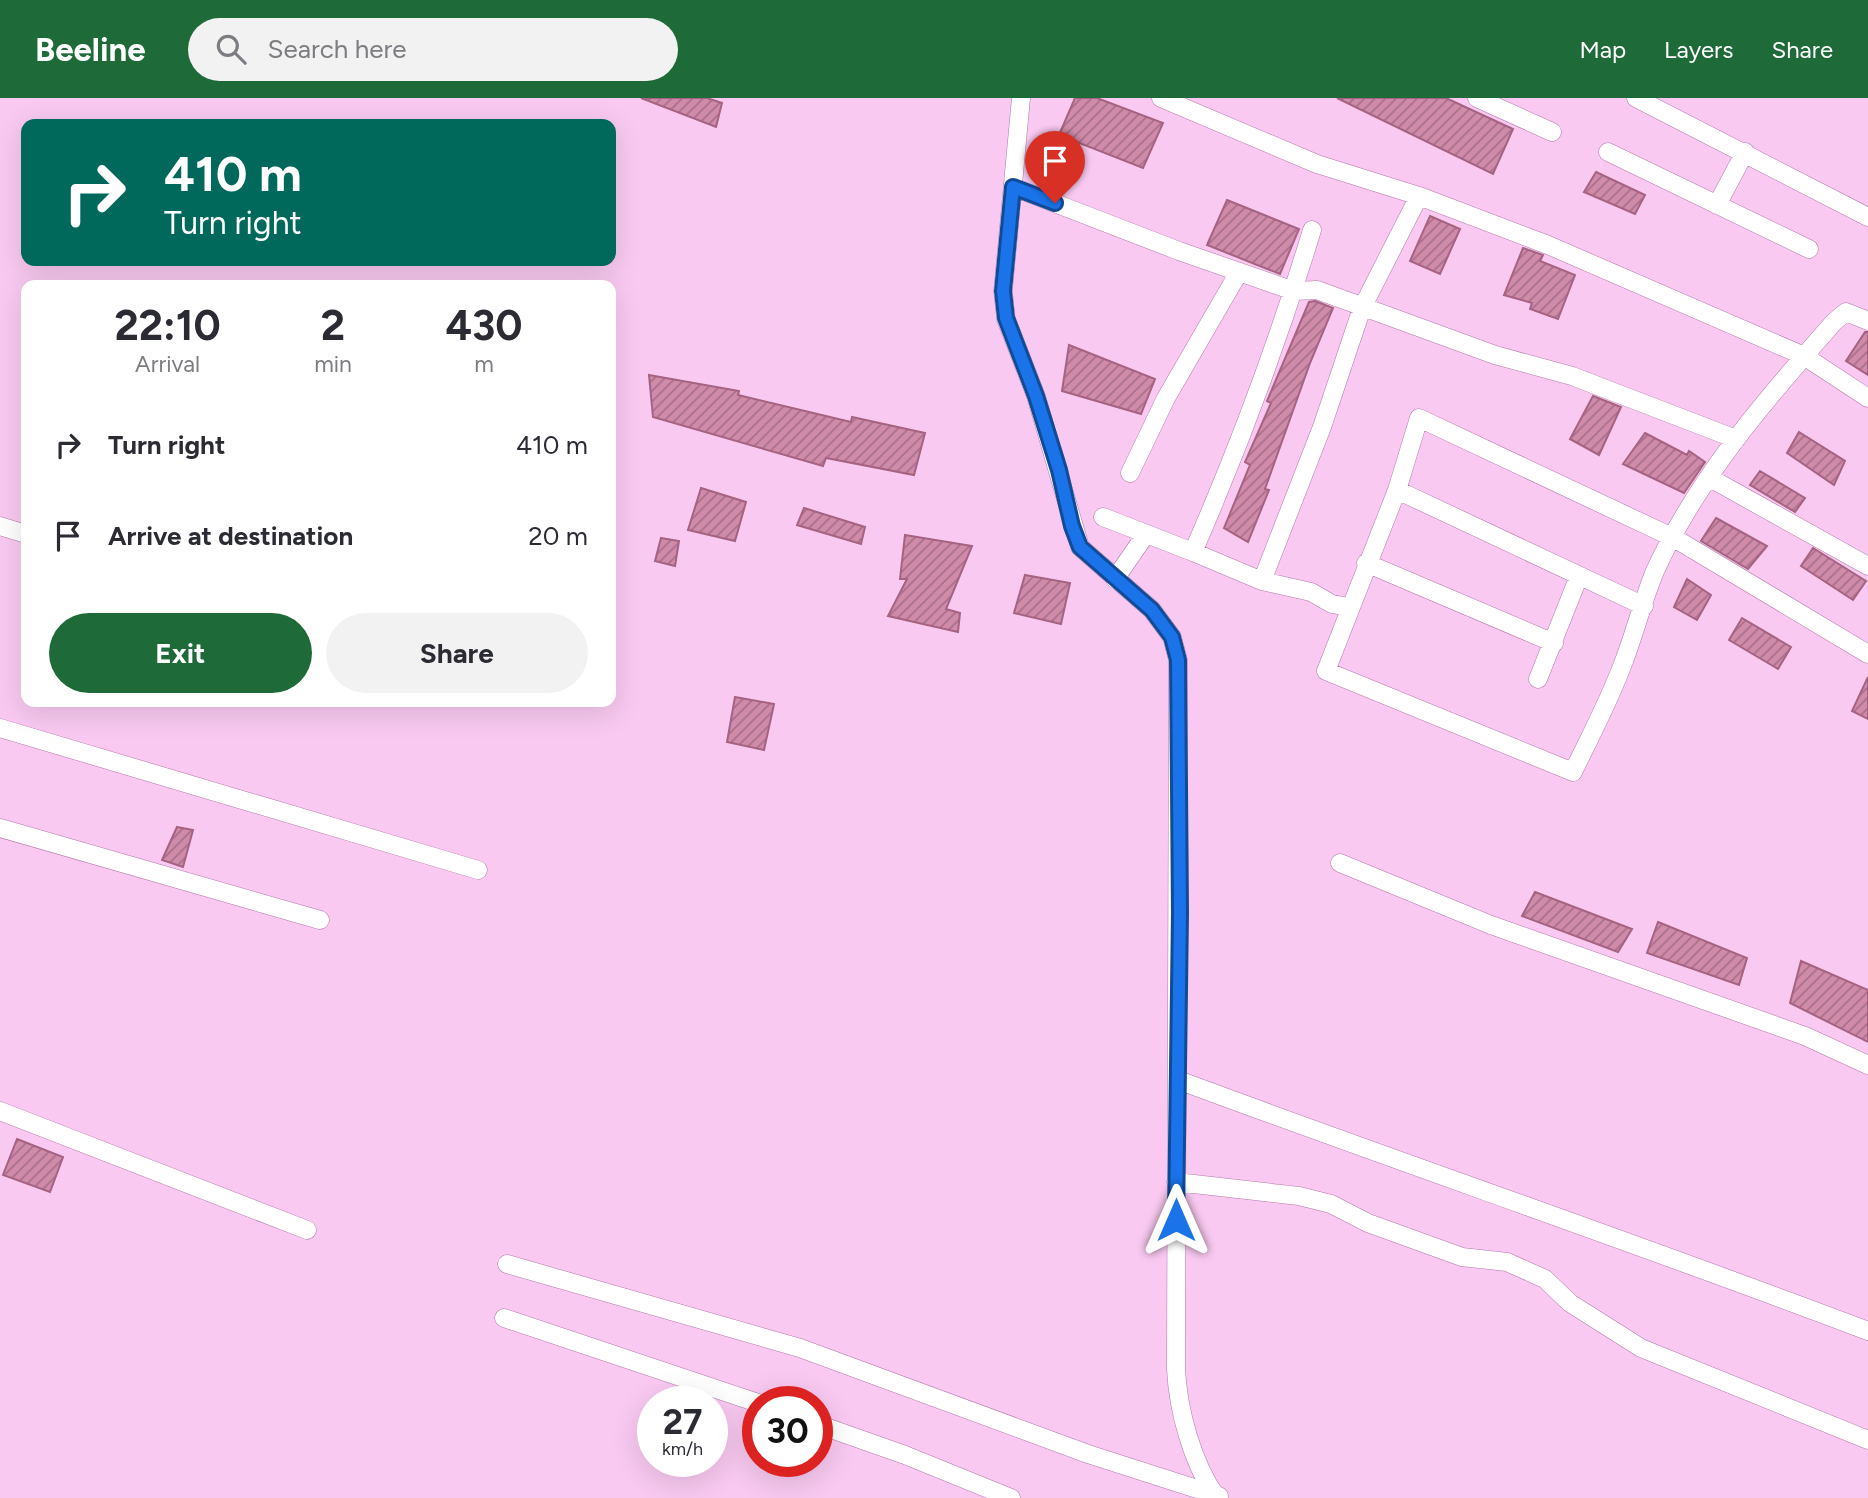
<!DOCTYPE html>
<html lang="en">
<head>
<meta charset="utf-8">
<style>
  body { margin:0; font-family:Figtree,sans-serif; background:#f2f2f3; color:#2b2b33; height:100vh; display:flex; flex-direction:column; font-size:26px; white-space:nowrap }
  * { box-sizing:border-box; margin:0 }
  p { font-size:23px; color:#7c7c81 }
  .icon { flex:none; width:38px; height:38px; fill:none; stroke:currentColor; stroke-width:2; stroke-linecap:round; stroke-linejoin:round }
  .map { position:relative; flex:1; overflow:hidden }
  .details { position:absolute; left:21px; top:182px; width:595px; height:427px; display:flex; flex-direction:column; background:#fff; border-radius:14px; box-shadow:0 7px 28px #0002 }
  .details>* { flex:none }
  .hud { position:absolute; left:21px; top:21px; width:595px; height:147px; border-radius:14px; box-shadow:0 7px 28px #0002; background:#00695c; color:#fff; overflow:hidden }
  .speed { position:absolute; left:637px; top:1288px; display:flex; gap:14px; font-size:35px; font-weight:700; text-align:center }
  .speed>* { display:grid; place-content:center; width:91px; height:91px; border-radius:50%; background:#fff; box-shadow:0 7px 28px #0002; line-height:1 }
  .speed small { font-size:18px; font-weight:400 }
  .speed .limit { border:10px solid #d22; background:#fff; color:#111 }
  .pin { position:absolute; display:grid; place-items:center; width:60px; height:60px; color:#fff; margin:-72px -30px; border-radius:50% 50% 50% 0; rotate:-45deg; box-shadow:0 0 7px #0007 }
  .pin .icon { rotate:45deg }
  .me { position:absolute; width:77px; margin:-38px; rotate:0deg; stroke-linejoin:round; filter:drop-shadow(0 0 5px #0008) }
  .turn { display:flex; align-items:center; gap:24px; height:147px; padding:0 28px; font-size:32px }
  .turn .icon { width:91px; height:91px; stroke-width:2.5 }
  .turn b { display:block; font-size:49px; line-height:60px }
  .eta { display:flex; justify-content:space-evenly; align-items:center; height:119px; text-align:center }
  .eta b { font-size:42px; font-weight:700; line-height:49px }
  .cta { display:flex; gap:14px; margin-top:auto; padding:14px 28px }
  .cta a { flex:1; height:80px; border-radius:42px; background:#1e6a39; color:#fff; font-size:28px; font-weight:700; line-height:80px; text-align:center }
  .cta a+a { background:#f2f2f3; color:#2b2b33 }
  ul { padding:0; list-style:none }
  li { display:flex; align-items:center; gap:21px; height:91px; padding:0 28px }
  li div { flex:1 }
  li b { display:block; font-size:26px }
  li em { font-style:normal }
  header { display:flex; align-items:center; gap:42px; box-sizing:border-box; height:98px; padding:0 35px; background:#1e6a39; color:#fff }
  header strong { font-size:33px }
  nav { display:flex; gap:38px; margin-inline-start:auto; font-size:24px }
  .search { width:490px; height:63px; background:#f2f2f3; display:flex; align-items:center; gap:18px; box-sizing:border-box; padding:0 24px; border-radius:38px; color:#7c7c81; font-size:26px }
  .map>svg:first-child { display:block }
  .building { fill:url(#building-hatch); stroke:#a56381; stroke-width:2 }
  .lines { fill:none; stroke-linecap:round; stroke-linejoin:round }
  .street-casing { stroke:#b17aaa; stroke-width:19 }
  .street { stroke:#fff; stroke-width:18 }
  .route-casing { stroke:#114b97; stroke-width:18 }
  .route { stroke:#1a73e8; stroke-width:12 }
</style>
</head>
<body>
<header>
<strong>Beeline</strong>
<div class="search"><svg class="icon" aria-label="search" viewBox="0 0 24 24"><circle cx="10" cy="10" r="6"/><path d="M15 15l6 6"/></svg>Search here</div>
<nav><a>Map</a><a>Layers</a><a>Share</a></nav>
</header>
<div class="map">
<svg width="1868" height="1400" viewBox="0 0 1868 1400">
  <defs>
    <pattern id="building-hatch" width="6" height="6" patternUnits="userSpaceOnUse" patternTransform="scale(1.75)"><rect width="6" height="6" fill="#d08baa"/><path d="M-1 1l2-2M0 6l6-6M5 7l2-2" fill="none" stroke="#a8708a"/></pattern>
  </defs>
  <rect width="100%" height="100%" fill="#f9c9f1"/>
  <path class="building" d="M641,0H707L722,5L716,29Z
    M1075,0H1097L1163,25L1143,70L1059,37Z
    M1337,0H1446L1513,31L1493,76Z
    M1596,74L1645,97L1635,116L1584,94Z
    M1227,102L1299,131L1280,176L1207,147Z
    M1430,118L1460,131L1440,176L1410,163Z
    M1523,150L1543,157L1540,163L1575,177L1558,221L1530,211L1532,205L1504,197Z
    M1315,203L1333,210L1310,265L1265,391L1269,392L1248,444L1224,430L1250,367L1245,364L1271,305L1267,303L1309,204Z
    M1865,234H1868V277L1846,263Z
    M1069,247L1155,281L1141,316L1062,293Z
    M649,277L739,293L738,297L851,324L852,319L925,335L914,377L826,360L823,368L653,319Z
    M1593,298L1621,309L1599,357L1570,341Z
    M1799,334L1845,363L1834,387L1787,355Z
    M1645,335L1687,357L1689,353L1705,364L1684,395L1623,366Z
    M1760,373L1805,400L1795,414L1750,387Z
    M701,390L746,404L735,443L688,432Z
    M804,410L865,429L861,446L797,427Z
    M1716,420L1767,448L1748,471L1701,443Z
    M905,437L972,448L946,511L960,515L958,534L888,518L907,481H900Z
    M661,440L679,443L675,468L655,463Z
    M1813,450L1866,483L1853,502L1801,468Z
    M1025,477L1070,485L1061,526L1014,515Z
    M1687,481L1711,497L1697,522L1674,509Z
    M1742,520L1791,549L1778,571L1729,542Z
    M1868,579V621L1852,613Z
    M735,599L774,606L764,652L727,644Z
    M177,729L193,732L183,769L162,762Z
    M1535,794L1632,831L1618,854L1522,818Z
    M1658,824L1747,860L1739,887L1647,855Z
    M1801,863L1868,892V944L1790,905Z
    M17,1041L63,1059L50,1094L3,1077Z"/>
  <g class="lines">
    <g class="street-casing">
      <path id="street" d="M1021,0L1003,193L1006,221L1036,298L1080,449L1152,512L1172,539L1178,562L1176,1271C1178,1312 1192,1365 1217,1400
        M1161,0L1317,66L1419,98L1548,147L1804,258L1868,300
        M1477,0L1552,34
        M1636,0L1868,119
        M1608,54L1809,151
        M1013,89L1179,153L1294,193L1317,192L1495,257L1572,278L1736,341
        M1717,107L1745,54
        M1312,132C1279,241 1239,349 1193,454L1262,483L1322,329L1362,210L1419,98
        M1868,223L1846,214L1834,224C1767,300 1698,379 1655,473C1643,502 1635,534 1624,563C1610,601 1591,637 1573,674L1326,573L1397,392L1419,320L1674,440L1868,556
        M1130,375L1166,300L1239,174
        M1710,380L1868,468
        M1397,392L1644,508
        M1103,419L1193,454
        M0,428L26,436
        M1366,465L1554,545
        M1115,481L1146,436
        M1262,483L1311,494L1332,506L1349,509
        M1538,581L1579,478
        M0,630L478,772
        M0,730L320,822
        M1340,765L1491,827L1805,938L1868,967
        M1178,982C1407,1067 1639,1146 1868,1233
        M0,1013L307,1132
        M1176,1084L1299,1098L1331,1106L1368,1125L1462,1159L1507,1164L1545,1181L1570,1205L1641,1250L1868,1342
        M507,1166L800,1250L1088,1356L1219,1398
        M504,1220L758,1305
        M817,1326L905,1357L1011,1400"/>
    </g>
    <use href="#street" class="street"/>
  </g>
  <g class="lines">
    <g class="route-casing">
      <path id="route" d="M1055,105L1013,89L1003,193L1006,220L1036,298L1059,372L1072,428L1080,449L1152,512L1172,539L1178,562L1180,815L1176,1122"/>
    </g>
    <use href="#route" class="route"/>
  </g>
</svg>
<div class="speed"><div>27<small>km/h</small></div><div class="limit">30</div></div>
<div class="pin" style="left:1055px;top:105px;background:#d93025"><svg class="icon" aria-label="arrive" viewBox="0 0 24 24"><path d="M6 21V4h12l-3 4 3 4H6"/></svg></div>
<svg class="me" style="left:1176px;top:1122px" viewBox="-20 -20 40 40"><path d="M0-17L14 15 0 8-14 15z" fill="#1a73e8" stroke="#fff" stroke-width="4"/></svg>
<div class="hud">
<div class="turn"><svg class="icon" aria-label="right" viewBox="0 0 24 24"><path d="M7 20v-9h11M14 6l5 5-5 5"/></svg><div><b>410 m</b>Turn right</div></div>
</div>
<section class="details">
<div class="eta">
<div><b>22:10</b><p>Arrival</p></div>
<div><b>2</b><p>min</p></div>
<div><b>430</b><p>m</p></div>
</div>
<ul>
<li><svg class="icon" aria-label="right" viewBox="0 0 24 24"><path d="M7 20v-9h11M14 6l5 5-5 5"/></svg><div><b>Turn right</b></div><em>410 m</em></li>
<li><svg class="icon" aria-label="arrive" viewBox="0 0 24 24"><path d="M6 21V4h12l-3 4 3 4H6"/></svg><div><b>Arrive at destination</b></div><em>20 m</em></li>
</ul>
<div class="cta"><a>Exit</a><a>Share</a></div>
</section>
</div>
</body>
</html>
